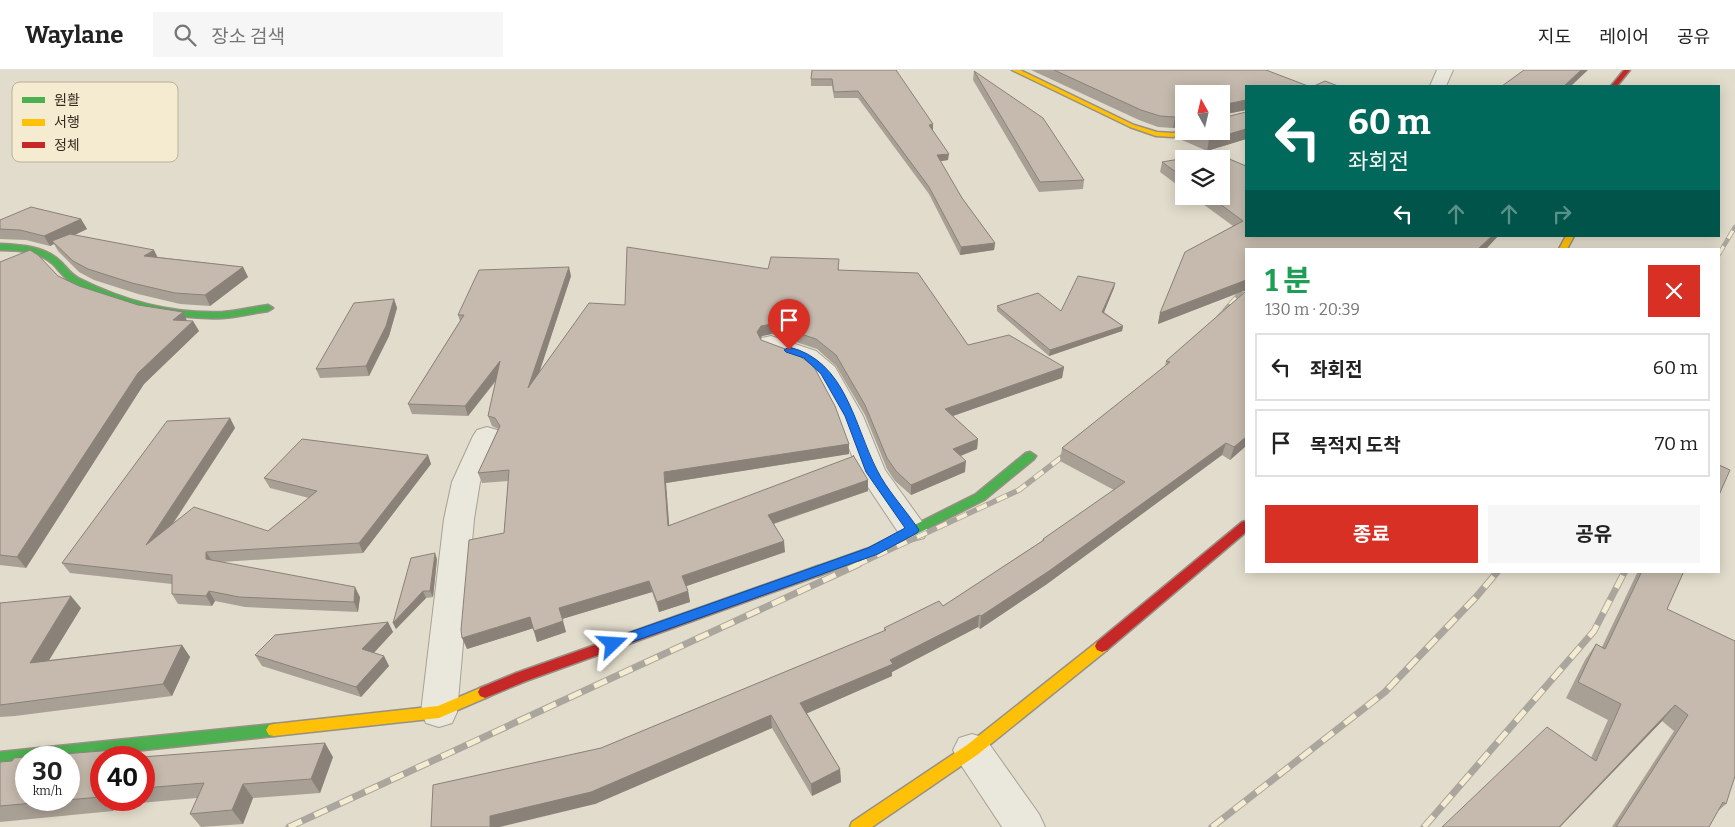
<!DOCTYPE html>
<html lang="ko">
<head>
<meta charset="utf-8">
<style>
  body { margin:0; font-family:Bitter,"Noto Sans KR",serif; background:#f6f6f6; color:#222; height:100vh; display:flex; flex-direction:column; font-size:19px; white-space:nowrap }
  * { box-sizing:border-box; margin:0 }
  p { font-size:16px; color:#767676 }
  .icon { flex:none; width:28px; height:28px; fill:none; stroke:currentColor; stroke-width:2; stroke-linecap:round; stroke-linejoin:round }
  .map { position:relative; flex:1; overflow:hidden }
  .details { position:absolute; left:1245px; top:178px; width:475px; height:325px; display:flex; flex-direction:column; background:#fff; border-radius:0px; box-shadow:0 2px 12px #0003 }
  .details>* { flex:none }
  .hud { position:absolute; left:1245px; top:15px; width:475px; height:152px; border-radius:0px; box-shadow:0 2px 12px #0003; background:#00695c; color:#fff; overflow:hidden }
  .needle { width:32px; rotate:352deg }
  .fabs { position:absolute; left:1175px; top:15px; display:grid; gap:10px }
  .fabs a { display:grid; place-items:center; width:55px; height:55px; border-radius:0px; background:#fff; box-shadow:0 2px 12px #0003; font-size:25px }
  .speed { position:absolute; left:15px; top:676px; display:flex; gap:10px; font-size:25px; font-weight:700; text-align:center }
  .speed>* { display:grid; place-content:center; width:65px; height:65px; border-radius:50%; background:#fff; box-shadow:0 2px 12px #0003; line-height:1 }
  .speed small { font-size:12px; font-weight:400 }
  .speed .limit { border:8px solid #d22; background:#fff; color:#111 }
  .pin { position:absolute; display:grid; place-items:center; width:42px; height:42px; color:#fff; margin:-51px -21px; border-radius:50% 50% 50% 0; rotate:-45deg; box-shadow:0 0 5px #0007 }
  .pin .icon { rotate:45deg }
  .me { position:absolute; width:55px; margin:-28px; rotate:70deg; stroke-linejoin:round; filter:drop-shadow(0 0 4px #0008) }
  .turn { display:flex; align-items:center; gap:18px; height:105px; padding:0 20px; font-size:22px }
  .turn .icon { width:65px; height:65px; stroke-width:2.5 }
  .turn b { display:block; font-size:35px; line-height:42px }
  .lanes { display:flex; align-items:center; height:48px; padding:0 20px; background:#0003; justify-content:center; gap:25px; direction:ltr }
  .lanes .off { opacity:.35 }
  .round { display:grid; place-items:center; flex:none; width:52px; height:52px; border-radius:0px; background:#f6f6f6 }
  .overview { display:flex; align-items:center; justify-content:space-between; height:85px; padding:0 20px }
  h1 { font-size:30px; font-weight:700; line-height:38px; color:#1e9e55 }
  .action { display:flex; gap:10px; margin-top:auto; padding:10px 20px }
  .action a { flex:1; height:58px; border-radius:0px; background:#d93025; color:#fff; font-size:20px; font-weight:700; line-height:58px; text-align:center }
  .action a+a { background:#f6f6f6; color:#222 }
  ul { padding:0; list-style:none }
  li { display:flex; align-items:center; gap:15px; height:68px; margin:0 10px 8px; padding:0 10px; border:2px solid #e0e0e0; border-radius:0px }
  li div { flex:1 }
  li b { display:block; font-size:19px }
  li em { font-style:normal }
  header { display:flex; align-items:center; gap:30px; box-sizing:border-box; height:70px; padding:0 25px; background:#fff; border-bottom:1px solid #e0e0e0 }
  header strong { font-size:24px }
  nav { display:flex; gap:28px; margin-inline-start:auto; font-size:18px }
  .search { width:350px; height:45px; background:#f6f6f6; display:flex; align-items:center; gap:12px; box-sizing:border-box; padding:0 18px; border-radius:0px; color:#767676; font-size:19px }
  .map>svg:first-child { display:block }
  .lines { fill:none; stroke-linecap:round; stroke-linejoin:round }
  .street-casing { stroke:#a7a195; stroke-width:2 }
  .fast-casing { stroke:#979084; stroke-width:3 }
  .slow-casing { stroke:#979084; stroke-width:3 }
  .jam-casing { stroke:#979084; stroke-width:3 }
  .street { fill:#eae7dd; fill-rule:evenodd }
  .fast { fill:#4caf50; fill-rule:evenodd }
  .slow { fill:#ffc107; fill-rule:evenodd }
  .jam { fill:#c62828; fill-rule:evenodd }
  .rail-far2-casing { stroke:#aaa69d; stroke-width:4.5 }
  .rail-far1-casing { stroke:#aaa69d; stroke-width:5.5 }
  .rail-casing { stroke:#aaa69d; stroke-width:7 }
  .rail-far2 { stroke:#f4ebd1; stroke-width:3; stroke-dasharray:9; stroke-linecap:butt }
  .rail-far1 { stroke:#f4ebd1; stroke-width:4; stroke-dasharray:11; stroke-linecap:butt }
  .rail { stroke:#f4ebd1; stroke-width:5; stroke-dasharray:14; stroke-linecap:butt }
  .wall { fill:#a9a095; fill-rule:evenodd }
  .shaded-wall { fill:#8a8279 }
  .building { fill:#c5baad; stroke:#8a8279; fill-rule:evenodd }
  .route { fill:#1a73e8; stroke:#114b97 }
  .key { fill:#f4ebd1; stroke:#bbb19b; stroke-width:1 }
  .key-label { font-size:14px; fill:#352a1e }
</style>
</head>
<body>
<header>
<strong>Waylane</strong>
<div class="search"><svg class="icon" aria-label="search" viewBox="0 0 24 24"><circle cx="10" cy="10" r="6"/><path d="M15 15l6 6"/></svg>장소 검색</div>
<nav><a>지도</a><a>레이어</a><a>공유</a></nav>
</header>
<div class="map">
<svg width="1735" height="757" viewBox="0 0 1735 757">
  <rect width="100%" height="100%" fill="#e2dccc"/>
  <g class="lines">
    <g class="street-casing">
      <path id="street" d="M1437,0H1453L1446,16H1430Z
        M771,266L816,281L835,297L863,346L885,400L928,460L924,468L913,471L902,468L858,402L837,346L816,306L798,291L762,278L759,273L762,268Z
        M487,357L497,360L501,366L480,412L474,449L457,642L452,653L439,657L426,653L421,642L444,449L452,412L473,366L477,360Z
        M972,664L985,668L1039,744L1045,757H1002L959,692L953,680L959,668Z"/>
    </g>
    <g class="fast-casing">
      <path id="fast" d="M0,174C21,175 45,176 61,192C67,198 71,205 80,209C124,231 174,244 223,242C238,241 253,237 268,235L273,238L268,241C253,243 238,247 223,248C172,250 118,236 73,213C64,208 60,201 53,194C39,181 19,180 0,180Z
        M1030,382L1036,386L1034,389L984,430L877,484L818,506L813,504L812,501L813,498L869,478L976,424L1026,383Z
        M274,654L279,655L282,660L279,665L274,666L69,688H26V693L0,696V682Z"/>
    </g>
    <g class="slow-casing">
      <path id="slow" d="M1012,0H1020L1134,55L1157,62L1173,63L1184,60L1191,61L1173,67L1156,66L1130,57Z
        M1566,166H1574L1567,179H1559Z
        M1102,570L1107,572L1109,576L1107,580L977,685L872,757H850L852,752L967,675L1097,572Z
        M485,616L490,618L492,622L490,626L439,648L274,666L269,665L266,660L269,655L274,654L438,636Z"/>
    </g>
    <g class="jam-casing">
      <path id="jam" d="M1624,0H1630L1617,16H1611Z
        M1246,451V462L1107,580L1102,582L1097,580L1095,576L1097,572L1242,452Z
        M818,496L823,498L824,501L823,504L526,611L485,628L480,626L478,622L480,618L516,603Z"/>
    </g>
    <use href="#street" class="street"/>
    <use href="#fast" class="fast"/>
    <use href="#slow" class="slow"/>
    <use href="#jam" class="jam"/>
    <g class="rail-far2-casing">
      <path id="rail-far2" d="M1719,184L1735,157
        M1218,248L1246,216"/>
    </g>
    <g class="rail-far1-casing">
      <path id="rail-far1" d="M857,495L1019,420L1071,380"/>
    </g>
    <g class="rail-casing">
      <path id="rail" d="M289,757L859,494
        M1212,757L1385,622L1477,526L1498,501
        M1424,757L1594,561L1625,501"/>
    </g>
    <use href="#rail-far2" class="rail-far2"/>
    <use href="#rail-far1" class="rail-far1"/>
    <use href="#rail" class="rail"/>
  </g>
  <path class="wall" d="M896,0L933,61L948,90L940,91L962,128L995,173L994,180L960,185L929,124L858,28H834L832,16H811V9Z
    M1031,0H1266L1308,16H1246V40L1222,45V48L1246,42V69L1207,81L1182,70L1184,60V61H1221V24H1184V56L1173,58L1158,57L1139,50Z
    M974,1L1084,110L1083,119L1039,122L973,10Z
    M1215,83L1246,96V166H1498L1486,179H1246V220L1158,254L1160,243L1185,182L1233,156L1192,126H1221V89H1184V120L1160,102L1162,92Z
    M81,149L87,159L75,165L158,187L243,197L248,207L210,236L180,234L138,224L94,210L79,202L58,181L54,174L50,176L26,170L0,169V150Z
    M0,192L58,206L79,216L187,251H193L199,261L144,314L26,498L0,495Z
    M839,198V200L968,275L1064,297L1062,308L953,346L978,369L977,379L961,386L965,402L911,425L895,411L887,399L865,345L836,296L817,279L772,264L762,266L760,269L849,374V384L666,413L669,455L868,410V421L774,454L785,482L686,516L688,521L690,532L659,542L652,522L562,549L566,562L537,572L533,558L467,579L504,463L508,411L482,413L478,403L498,359L492,356L488,346L496,311L468,346L412,344L408,334L460,251L458,245L571,206L539,302L625,235L768,199Z
    M1115,213L1114,218L1104,242L1123,256L1122,261L1049,286L997,241V236L1061,241Z
    M1246,221V376L1230,390L1222,385L1047,514L980,559L978,557L892,602V606L807,643L840,699L841,712L812,726L772,658L595,734L601,678L884,561V558L943,536L1042,471L1043,469L1114,420L1060,391L1062,378L1165,297L1166,291Z
    M394,229L397,238L389,266L369,306L320,308L316,299Z
    M230,348L235,358L173,454L268,461L309,428L270,418L264,408L428,385L431,394L363,483L221,492L360,527L358,542L245,537L215,531L212,536L178,534L172,524V514L70,503L62,493Z
    M437,489L433,527L426,528L396,559L393,553Z
    M1638,501H1684L1667,539L1726,734L1717,742L1709,757H1612L1674,661L1662,651L1560,757L1608,650L1566,628L1585,590L1596,574L1602,577Z
    M0,533L81,538L49,590L182,575L190,587L172,626L15,646L0,647Z
    M388,552L393,562L374,583L384,586L389,596L361,627L262,596L255,585Z
    M126,679L133,687H333L320,723L253,728L243,754L201,757L190,744L197,728L116,735L113,741L0,752V692ZM101,688H144V730H101Z"/>
  <path class="shaded-wall" d="M1581,0H1588L1571,16H1564Z
    M1246,30V40L1221,45L1222,35Z
    M1184,45V55L1173,58L1175,47Z
    M933,54V61L929,55Z
    M1246,59V69L1207,81L1209,70Z
    M949,84L948,90L936,92L937,85Z
    M81,149L87,159L55,174L52,171L54,174L50,176L44,166Z
    M1492,166H1498L1486,179H1478Z
    M995,173L994,180L960,185L961,177Z
    M154,180L159,190L144,186Z
    M243,197L248,207L210,236L205,225Z
    M569,197L571,206L531,328L528,318Z
    M1246,210V220L1158,254L1160,243Z
    M1115,213L1114,218L1102,247V242Z
    M394,229L397,238L389,266L369,306L366,296Z
    M183,242L188,253L173,250Z
    M193,251L199,261L144,314L26,498L17,487L138,303Z
    M771,254L772,264L762,266L757,272V262L761,256Z
    M1123,256L1122,261L1049,286L1050,280Z
    M500,291L503,301L468,346L465,336Z
    M1064,297L1062,308L944,349L945,339Z
    M230,348L235,358L152,485L146,475Z
    M1246,367V376L1230,390L1234,377Z
    M978,369L977,379L952,389L953,379Z
    M1226,373L1222,385L1047,514L980,559L981,546Z
    M849,374V384L666,413L670,466L668,456L664,402Z
    M428,385L431,394L363,483L359,473Z
    M966,391L965,402L911,425V415Z
    M868,410V421L769,455L768,445Z
    M784,471L785,482L684,517L682,506Z
    M206,482L213,492L206,489Z
    M435,483L437,489L433,527L430,521Z
    M649,511L652,522L562,549L559,538Z
    M355,517L360,527L358,542L354,532Z
    M209,521L215,531L212,536L206,526Z
    M423,521L426,528L396,559L393,553Z
    M688,521L690,532L659,542L657,532Z
    M71,526L81,538L40,605L30,593Z
    M979,545L978,557L892,602V606L801,646L800,633L890,590Z
    M530,547L534,558L467,579L462,568Z
    M563,551L566,562L537,572L534,561Z
    M388,552L393,562L367,590L362,579Z
    M182,575L190,587L172,626L163,614Z
    M384,586L389,596L361,627L356,617Z
    M1675,635L1662,651L1560,757H1559Z
    M771,645L772,658L595,734L500,757H490V746Z
    M325,673L333,687L320,723L311,709Z
    M126,679L133,688H121Z
    M840,699L841,712L812,726L811,714Z
    M243,714L253,728L243,754L232,740Z
    M102,730H112L116,735L113,741Z"/>
  <path class="building" d="M812,0H896L933,54L929,55L949,84L937,85L962,128L995,173L961,177L929,117L858,21L834,22L832,9H811Z
    M1054,0H1266L1308,16H1246V30L1222,35V48L1246,42V59L1209,70L1190,61H1221V24H1184V45L1175,47L1160,46L1141,40Z
    M1524,0H1581L1564,16H1502Z
    M974,1L1043,48L1084,110L1040,112Z
    M1325,11L1338,16H1314Z
    M1215,83L1246,96V166H1492L1478,179H1246V210L1160,243L1185,182L1243,151L1209,126H1221V89H1184V108L1162,92Z
    M31,137L81,149L44,166L20,160L0,159V150Z
    M70,164L154,180L144,186L243,197L205,225L175,223L132,213L88,199L73,191L52,171Z
    M627,177L768,199L771,187L839,189L838,200L918,203L968,275L1009,265L1064,297L945,339L978,369L953,379L966,391L911,415L896,401L887,388L865,335L836,285L816,269L771,254L761,256L757,262L761,270L796,283L814,297L835,336L849,374L664,402L668,456L854,386L853,385L868,410L768,445L784,471L682,506L688,521L657,532L649,511L559,538L563,551L534,561L530,547L462,568L461,560L469,470L504,463L509,400L478,403L500,356L495,348L488,346L500,291L465,336L408,334L464,245H458L479,200L569,197L528,318L589,233L625,235Z
    M30,180L38,185L58,206L79,216L138,235L183,242L173,250L193,251L138,303L17,487L0,485V192Z
    M1078,206L1115,213L1102,242L1123,256L1050,280L997,236L1038,223L1061,241Z
    M1246,221V367L1234,377L1226,373L1049,501L981,546L979,545L890,590L893,594L800,633L840,699L811,714L771,645L591,722L490,746V757H431L433,715L601,678L886,560L884,558L939,531L943,536L1044,470L1043,469L1125,412L1062,378L1170,292L1166,291Z
    M394,229L386,256L366,296L316,299L354,233Z
    M230,348L146,475L194,437L268,461L317,421L264,408L302,369L428,385L359,473L206,482V489L355,517L354,532L239,527L209,521L206,526L172,524V505L62,493L167,351Z
    M1719,395L1730,400L1719,425Z
    M435,483L430,521H423L393,553L411,488Z
    M1642,501H1684L1667,539L1735,571V706L1726,734L1723,732L1709,757H1616L1688,645L1675,635L1559,757H1442L1547,657L1596,691L1621,634L1578,612L1596,574L1605,579Z
    M71,526L30,593L182,575L163,614L0,635V533Z
    M388,552L362,579L384,586L356,617L255,585L275,565Z
    M325,673L311,709L243,714L232,740L190,744L204,713L144,718V688H129Z
    M126,679L121,688H101V725L100,727L0,736V692L12,691L14,688ZM26,688H69V730H26Z"/>
  <path class="route" d="M789,277C846,291 854,355 877,400C887,420 904,438 917,457L919,460L917,463L878,484L618,577L613,579L608,577L606,574L608,570L868,478L905,458L866,402L845,346L821,304L804,288L786,282L784,280Z"/>
  <rect x="12" y="12" width="166" height="80" rx="8" class="key"/>
  <rect x="22" y="27" width="23" height="6" fill="#4caf50"/>
  <rect x="22" y="49" width="23" height="7" fill="#ffc107"/>
  <rect x="22" y="72" width="23" height="6" fill="#c62828"/>
  <g class="key-label">
    <text x="54" y="35">원활</text>
    <text x="54" y="57">서행</text>
    <text x="54" y="80">정체</text>
  </g>
</svg>
<div class="fabs">
<a><svg class="needle" viewBox="-14 -14 28 28"><path d="M0-13l5 13h-10z" fill="#e53935"/><path d="M0 13l5-13h-10z" fill="#767676"/></svg></a>
<a><svg class="icon" aria-label="layers" viewBox="0 0 24 24"><path d="M12 4l9 5-9 5-9-5zM3 14l9 5 9-5"/></svg></a>
</div>
<div class="speed"><div>30<small>km/h</small></div><div class="limit">40</div></div>
<div class="pin" style="left:789px;top:280px;background:#d93025"><svg class="icon" aria-label="arrive" viewBox="0 0 24 24"><path d="M6 21V4h12l-3 4 3 4H6"/></svg></div>
<svg class="me" style="left:613px;top:574px" viewBox="-20 -20 40 40"><path d="M0-17L14 15 0 8-14 15z" fill="#1a73e8" stroke="#fff" stroke-width="4"/></svg>
<div class="hud">
<div class="turn"><svg class="icon" aria-label="left" viewBox="0 0 24 24"><path d="M17 20v-9H6M10 6l-5 5 5 5"/></svg><div><b>60 m</b>좌회전</div></div>
<div class="lanes"><svg class="icon" aria-label="left" viewBox="0 0 24 24"><path d="M17 20v-9H6M10 6l-5 5 5 5"/></svg><svg class="icon off" aria-label="ahead" viewBox="0 0 24 24"><path d="M12 20V5M6 11l6-6 6 6"/></svg><svg class="icon off" aria-label="ahead" viewBox="0 0 24 24"><path d="M12 20V5M6 11l6-6 6 6"/></svg><svg class="icon off" aria-label="right" viewBox="0 0 24 24"><path d="M7 20v-9h11M14 6l5 5-5 5"/></svg></div>
</div>
<section class="details">
<div class="overview"><div><h1>1 분</h1><p>130 m · 20:39</p></div><a class="round" style="background:#d93025;color:#fff"><svg class="icon" aria-label="close" viewBox="0 0 24 24"><path d="M6 6l12 12M18 6L6 18"/></svg></a></div>
<ul>
<li><svg class="icon" aria-label="left" viewBox="0 0 24 24"><path d="M17 20v-9H6M10 6l-5 5 5 5"/></svg><div><b>좌회전</b></div><em>60 m</em></li>
<li><svg class="icon" aria-label="arrive" viewBox="0 0 24 24"><path d="M6 21V4h12l-3 4 3 4H6"/></svg><div><b>목적지 도착</b></div><em>70 m</em></li>
</ul>
<div class="action"><a>종료</a><a>공유</a></div>
</section>
</div>
</body>
</html>
